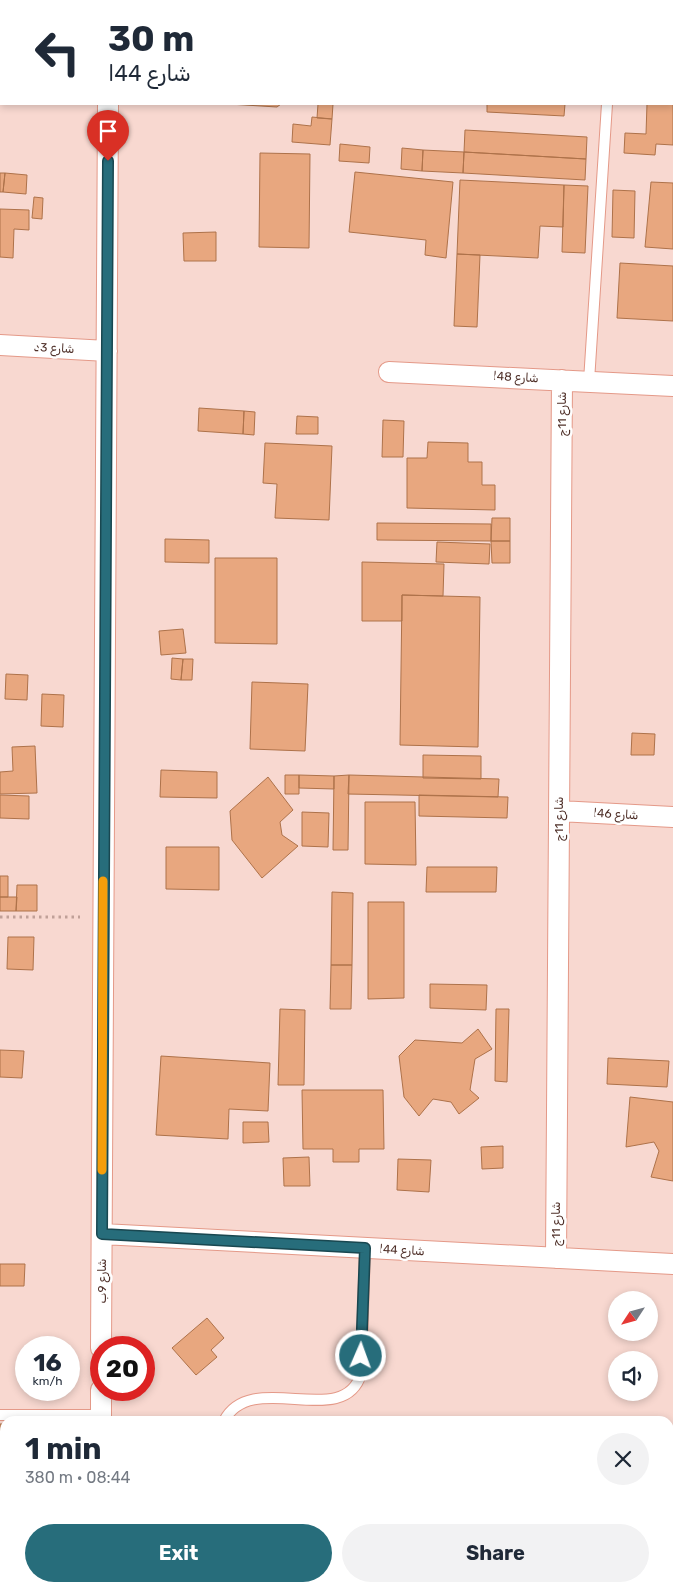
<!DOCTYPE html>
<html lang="en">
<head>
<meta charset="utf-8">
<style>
  body { margin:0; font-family:Rubik,Cairo,sans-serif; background:#f2f2f3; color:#1f2937; height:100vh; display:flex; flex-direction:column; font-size:19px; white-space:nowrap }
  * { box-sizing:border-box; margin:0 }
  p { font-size:16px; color:#747a83 }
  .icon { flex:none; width:28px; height:28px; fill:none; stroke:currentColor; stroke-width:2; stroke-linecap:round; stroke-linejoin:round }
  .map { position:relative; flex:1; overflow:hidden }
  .details { position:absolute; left:0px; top:1416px; width:674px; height:176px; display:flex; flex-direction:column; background:#fff; border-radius:15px 15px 0 0; box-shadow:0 2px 8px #0003 }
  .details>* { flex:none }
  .banner { position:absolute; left:0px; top:0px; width:674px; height:105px; box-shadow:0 2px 8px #0003; background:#fff; color:#1f2937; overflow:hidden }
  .needle { width:32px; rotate:234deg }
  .controls { position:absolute; left:608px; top:1291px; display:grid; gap:10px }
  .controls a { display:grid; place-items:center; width:50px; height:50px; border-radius:50%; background:#fff; box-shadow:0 2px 8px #0003; font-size:25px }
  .speed { position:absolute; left:15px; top:1336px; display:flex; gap:10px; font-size:25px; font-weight:700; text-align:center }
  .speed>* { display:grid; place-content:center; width:65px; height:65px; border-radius:50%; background:#fff; box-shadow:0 2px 8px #0003; line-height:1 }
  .speed small { font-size:12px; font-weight:400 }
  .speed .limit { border:8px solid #d22; background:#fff; color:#111 }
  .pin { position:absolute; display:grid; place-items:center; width:42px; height:42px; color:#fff; margin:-51px -21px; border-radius:50% 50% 50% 0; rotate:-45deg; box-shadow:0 0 5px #0007 }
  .pin .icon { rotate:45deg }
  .me { position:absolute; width:55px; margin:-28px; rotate:2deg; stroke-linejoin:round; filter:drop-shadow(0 0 4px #0008) }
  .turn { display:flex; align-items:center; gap:18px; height:105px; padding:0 25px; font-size:22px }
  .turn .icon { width:65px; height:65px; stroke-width:2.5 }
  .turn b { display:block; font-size:35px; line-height:42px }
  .round { display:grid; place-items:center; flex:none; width:52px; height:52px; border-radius:26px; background:#f2f2f3 }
  .overview { display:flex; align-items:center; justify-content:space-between; height:85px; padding:0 25px }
  h1 { font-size:30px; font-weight:700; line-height:38px }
  .button { display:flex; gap:10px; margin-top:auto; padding:10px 25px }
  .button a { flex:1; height:58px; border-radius:30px; background:#276d7b; color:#fff; font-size:20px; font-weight:700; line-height:58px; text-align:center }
  .button a+a { background:#f2f2f3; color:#1f2937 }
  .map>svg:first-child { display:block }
  .building { fill:#e8a77f; stroke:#ae724a }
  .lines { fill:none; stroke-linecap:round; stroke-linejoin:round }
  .lane-casing { stroke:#e49988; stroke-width:12 }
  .street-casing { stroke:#e49988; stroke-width:22 }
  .path { stroke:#c0a098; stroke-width:3; stroke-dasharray:2.5 4; stroke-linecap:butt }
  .lane { stroke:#fff; stroke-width:10 }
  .street { stroke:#fff; stroke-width:20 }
  .route-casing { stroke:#194750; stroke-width:12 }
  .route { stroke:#276d7b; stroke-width:9 }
  .slow { stroke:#f59e0b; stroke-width:9 }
  .labels { text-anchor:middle; stroke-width:5; stroke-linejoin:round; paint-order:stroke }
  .street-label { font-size:12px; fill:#4f3029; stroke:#fff }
</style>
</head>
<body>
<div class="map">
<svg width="673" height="1592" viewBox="0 0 673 1592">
  <rect width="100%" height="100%" fill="#f8d8d0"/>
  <path class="building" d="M0,0L14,1H1V47Z
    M673,82V145L656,144L655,155L624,153L625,133L646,134L647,104H672Z
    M229,104H281L277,107Z
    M318,104H333L332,119L317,118Z
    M487,104H565L564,116L487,112Z
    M312,117L332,119L330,145L292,142L293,124L311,126Z
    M465,130L587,137L586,159L464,152Z
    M340,144L370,147L369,163L339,161Z
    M402,148L423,150L422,171L401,169Z
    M423,150L464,152L463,173L422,171Z
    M464,152L586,159L585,180L463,173Z
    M260,153L310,154L309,248L259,247Z
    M355,172L453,182L446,258L425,255L426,240L349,232Z
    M0,173H5L3,192H0Z
    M5,173L27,175L26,194L3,192Z
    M460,180L564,185L563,227L540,226L538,258L457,254Z
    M651,182L673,183V249L645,247Z
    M564,185L588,186L585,253L562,252Z
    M613,190L635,191L634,238L612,237Z
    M34,197L43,198L42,219L32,218Z
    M0,209L29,210V230L14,229L13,258L0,257Z
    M216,232V261H184L183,233Z
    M457,254L480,255L477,327L454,326Z
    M620,263L673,266V321L617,318Z
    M199,408L244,411L243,434L198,431Z
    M244,411L255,412L254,435L243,434Z
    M297,416L318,417V434H296Z
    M383,420L404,421L403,457H382Z
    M428,442L468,443V462H482V485H495V510L407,508V458H427Z
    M265,443L332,446L329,520L275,518L277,484L263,483Z
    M492,518H510V541H491Z
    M377,523L491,524V541L377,540Z
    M165,539L209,540V563L165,562Z
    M491,541H510V563H492Z
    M437,542L490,544L489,564L436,562Z
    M215,558H277V644L215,643Z
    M362,562L444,564L443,596L402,595V621H362Z
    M402,595L480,597L478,747L400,745Z
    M183,629L186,653L161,655L159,631Z
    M172,658L183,659L181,680L171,679Z
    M183,659H193L192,680H181Z
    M6,674L28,675L27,700L5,699Z
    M252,682L308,684L305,751L250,749Z
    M42,694L64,695L63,727L41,726Z
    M632,733L655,734L654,755H631Z
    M35,746L37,793L0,794V772L13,771L12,747Z
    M423,755L481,756V779L423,778Z
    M161,770L217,772V798L160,797Z
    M285,775H299V794H285Z
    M299,775L334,776V789L299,788Z
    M349,775L499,779L498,797L348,794Z
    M349,775L348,850H333L334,776Z
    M268,777L293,810L280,822L282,835L298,846L262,878L232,840L230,811Z
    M0,795L29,796V819L0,818Z
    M419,795L508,797L507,818L419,816Z
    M365,802H415L416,865L365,864Z
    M302,812L329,813L328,847L302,846Z
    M166,847H219V890L166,889Z
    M427,867H497L496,892H426Z
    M0,876H8V897H0Z
    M17,885H37V911H16Z
    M332,892L353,893L352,965H331Z
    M0,897H17L16,911H0Z
    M368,902H404V998L368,999Z
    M8,937H34L33,970L7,969Z
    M331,965H352L351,1009H330Z
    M430,984L487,985L486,1010L430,1008Z
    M280,1009L305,1010L304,1085H278Z
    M496,1009H509L507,1082L495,1081Z
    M478,1029L492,1049L475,1059L470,1090L479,1098L459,1114L451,1102L433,1099L419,1116L404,1097L399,1056L415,1040L462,1043Z
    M0,1050L24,1051L22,1078L0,1077Z
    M161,1056L270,1063L268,1111L229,1109L228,1139L156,1135Z
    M608,1058L669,1061L667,1087L607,1084Z
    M302,1090H383L384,1149H359V1162H333V1149H303Z
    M630,1097L673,1102V1181L651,1177L659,1151L654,1142L626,1147Z
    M243,1122H268L269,1142L243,1143Z
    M503,1146V1168L482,1169L481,1147Z
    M309,1157L310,1186H284L283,1158Z
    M398,1159L431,1160L429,1192L397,1190Z
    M0,1264H25L24,1286H0Z
    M207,1318L224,1338L211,1350L217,1357L196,1375L172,1348Z
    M0,1424H5V1450H0Z"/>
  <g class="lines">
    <g class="lane-casing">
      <path id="lane" d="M614,1V0
        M589,381L607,104
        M0,1415H101
        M224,1421C251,1368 344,1431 361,1374L365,1248
        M220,1588V1592"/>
    </g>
    <g class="street-casing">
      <path id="street" d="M108,1V0
        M0,345L107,351
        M389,372L673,386
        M559,811L673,817
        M102,1234L673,1264
        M556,1258L562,380
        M101,1348L108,104
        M101,1421V1390
        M100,1592V1588"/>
    </g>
    <path class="path" d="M0,917H80"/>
    <use href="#lane" class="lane"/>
    <use href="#street" class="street"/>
  </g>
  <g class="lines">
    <g class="route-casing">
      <path id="route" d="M108,161L102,1234L365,1248L361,1356"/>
    </g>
    <use href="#route" class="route"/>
    <path class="slow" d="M102,1170L103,881"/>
  </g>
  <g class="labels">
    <g class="street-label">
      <text transform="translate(54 348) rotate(3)" y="4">شارع 3د</text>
      <text transform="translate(516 377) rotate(3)" y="4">شارع 48ا</text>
      <text transform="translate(562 414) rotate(-90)" y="4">شارع 11ج</text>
      <text transform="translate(616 814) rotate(3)" y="4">شارع 46ا</text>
      <text transform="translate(559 819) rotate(-90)" y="4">شارع 11ج</text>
      <text transform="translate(556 1224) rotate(-90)" y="4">شارع 11ج</text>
      <text transform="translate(402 1250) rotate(3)" y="4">شارع 44ا</text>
      <text transform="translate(102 1281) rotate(-90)" y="4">شارع 9ب</text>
    </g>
  </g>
</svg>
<div class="controls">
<a><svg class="needle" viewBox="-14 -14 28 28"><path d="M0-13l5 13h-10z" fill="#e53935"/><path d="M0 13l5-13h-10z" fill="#747a83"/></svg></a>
<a><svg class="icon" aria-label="sound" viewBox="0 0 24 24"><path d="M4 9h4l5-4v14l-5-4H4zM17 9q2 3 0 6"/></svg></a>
</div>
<div class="speed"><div>16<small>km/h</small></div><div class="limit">20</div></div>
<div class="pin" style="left:108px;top:161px;background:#d93025"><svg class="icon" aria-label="arrive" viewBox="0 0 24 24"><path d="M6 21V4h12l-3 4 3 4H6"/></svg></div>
<svg class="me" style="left:361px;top:1356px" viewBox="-20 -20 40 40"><circle r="17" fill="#276d7b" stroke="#fff" stroke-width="3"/><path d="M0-11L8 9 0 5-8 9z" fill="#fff"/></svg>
<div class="banner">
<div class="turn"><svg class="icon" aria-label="left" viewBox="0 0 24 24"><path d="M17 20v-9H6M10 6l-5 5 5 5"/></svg><div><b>30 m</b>شارع 44ا</div></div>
</div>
<section class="details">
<div class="overview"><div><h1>1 min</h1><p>380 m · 08:44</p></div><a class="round"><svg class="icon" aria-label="close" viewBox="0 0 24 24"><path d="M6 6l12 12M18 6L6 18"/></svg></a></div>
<div class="button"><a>Exit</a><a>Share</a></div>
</section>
</div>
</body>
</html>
